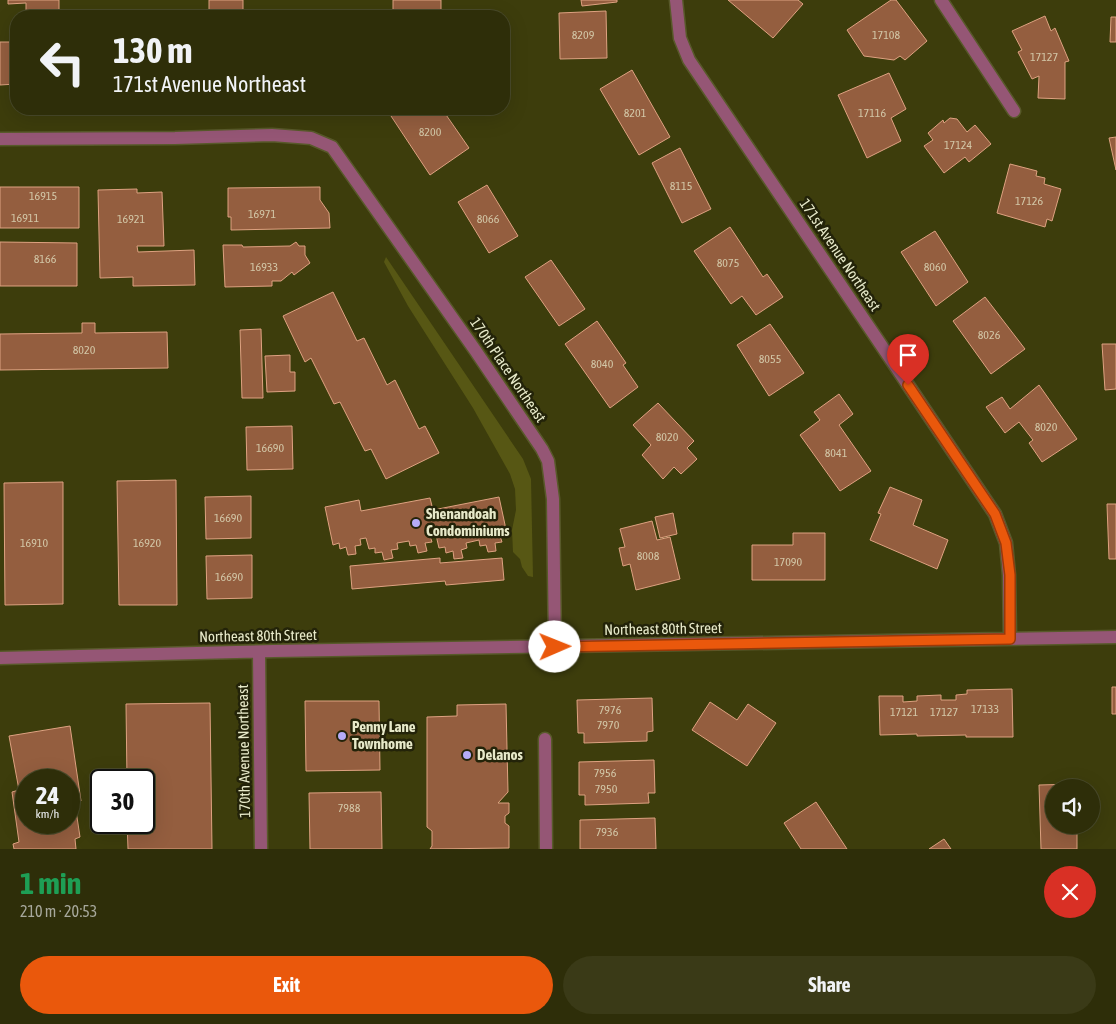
<!DOCTYPE html>
<html lang="en">
<head>
<meta charset="utf-8">
<style>
  body { margin:0; font-family:"Asap Condensed",sans-serif; background:#3a3a17; color:#f1f3f6; height:100vh; display:flex; flex-direction:column; font-size:19px; white-space:nowrap }
  * { box-sizing:border-box; margin:0 }
  p { font-size:16px; color:#a7a89c }
  .icon { flex:none; width:28px; height:28px; fill:none; stroke:currentColor; stroke-width:2; stroke-linecap:round; stroke-linejoin:round }
  .map { position:relative; height:849px; overflow:hidden }
  .sheet { display:flex; flex-direction:column; background:#2e2e09; flex:1 }
  .sheet>* { flex:none }
  .top-card { position:absolute; left:10px; top:10px; width:500px; height:105px; border-radius:20px; box-shadow:0 5px 20px #0002,0 0 0 1px #494a2a; background:#2e2e09; color:#f1f3f6; overflow:hidden }
  .tools { position:absolute; left:1045px; top:779px; display:grid; gap:10px }
  .tools a { display:grid; place-items:center; width:55px; height:55px; border-radius:50%; background:#2e2e09; box-shadow:0 5px 20px #0002,0 0 0 1px #494a2a; font-size:25px }
  .speed { position:absolute; left:15px; top:769px; display:flex; gap:10px; font-size:25px; font-weight:700; text-align:center }
  .speed>* { display:grid; place-content:center; width:65px; height:65px; border-radius:50%; background:#2e2e09; box-shadow:0 5px 20px #0002,0 0 0 1px #494a2a; line-height:1 }
  .speed small { font-size:12px; font-weight:400 }
  .speed .limit { border:2px solid #111; border-radius:8px; background:#fff; color:#111 }
  .pin { position:absolute; display:grid; place-items:center; width:42px; height:42px; color:#fff; margin:-51px -21px; border-radius:50% 50% 50% 0; rotate:-45deg; box-shadow:0 0 5px #0007 }
  .pin .icon { rotate:45deg }
  .me { position:absolute; width:55px; margin:-28px; rotate:89deg; stroke-linejoin:round; filter:drop-shadow(0 0 4px #0008) }
  .turn { display:flex; align-items:center; gap:18px; height:105px; padding:0 20px; font-size:22px }
  .turn .icon { width:65px; height:65px; stroke-width:2.5 }
  .turn b { display:block; font-size:35px; line-height:42px }
  .round { display:grid; place-items:center; flex:none; width:52px; height:52px; border-radius:26px; background:#3a3a17 }
  .overview { display:flex; align-items:center; justify-content:space-between; height:85px; padding:0 20px }
  h1 { font-size:30px; font-weight:700; line-height:38px; color:#1e9e55 }
  .button { display:flex; gap:10px; margin-top:auto; padding:10px 20px }
  .button a { flex:1; height:58px; border-radius:30px; background:#ea580c; color:#fff; font-size:20px; font-weight:700; line-height:58px; text-align:center }
  .button a+a { background:#3a3a17; color:#f1f3f6 }
  .map>svg:first-child { display:block }
  .green { fill:#575714 }
  .building { fill:#945e3f; stroke:#dea281; fill-rule:evenodd }
  .lines { fill:none; stroke-linecap:round; stroke-linejoin:round }
  .minor-casing { stroke:#58592a; stroke-width:15 }
  .minor { stroke:#955675; stroke-width:12 }
  .route-casing { stroke:#983908; stroke-width:12 }
  .route { stroke:#ea580c; stroke-width:9 }
  .poi-dot { fill:#b6acf8; stroke:#232309; stroke-width:2 }
  .labels { text-anchor:middle; stroke-width:5; stroke-linejoin:round; paint-order:stroke }
  .number-label { font-size:12px; fill:#d2c6a6 }
  .street-label { font-size:15px; fill:#e7e9c9; stroke:#232309 }
  .poi-label { font-size:15px; font-weight:bold; fill:#e7e9c9; stroke:#232309; text-anchor:start }
</style>
</head>
<body>
<div class="map">
<svg width="1116" height="849" viewBox="0 0 1116 849">
  <rect width="100%" height="100%" fill="#3d3d0c"/>
  <path class="green" d="M386,257L523,459L531,479L533,577L528,576L522,567L520,559L513,552L512,530L516,510L515,489L510,474L473,408L408,306L384,262Z"/>
  <path class="building" d="M8,0H59V13L26,14V3L8,4Z
    M209,0H243V16H209Z
    M393,0H441V16H393Z
    M581,0H617V2L582,6Z
    M728,0H798L803,4L773,38Z
    M891,0H896L927,41L905,60L900,56L894,60L864,56L847,30Z
    M606,11L607,58L560,59L559,13Z
    M105,12L118,16H104Z
    M1045,16L1051,31L1055,28L1069,61L1065,62V99L1038,98L1039,76L1032,79L1018,52L1022,50L1012,31Z
    M1111,17H1116V42H1110Z
    M0,42H16V84L0,85Z
    M632,70L670,137L639,155L600,89Z
    M889,73L906,109L891,118L901,141L867,158L838,95Z
    M402,109H442L469,148L430,175L391,116Z
    M950,118L957,119L967,132L975,125L991,144L969,162L965,157L944,173L924,146L933,140L928,133L943,120L944,123Z
    M1116,137V170L1109,138Z
    M680,148L711,209L682,223L652,163Z
    M1010,164L1037,171L1036,176L1045,178L1044,184L1061,189L1052,221L1047,219L1045,227L997,213Z
    M487,185L518,236L489,253L458,202Z
    M0,187H79V228H0Z
    M320,187V200L329,213L330,228L231,230V217H228V188Z
    M137,189V193L162,192L164,246H137L138,252L194,250L195,285L133,286V277L100,278L98,190Z
    M730,227L763,277L767,274L783,297L756,315L742,296L731,304L694,251Z
    M935,231L968,282L936,306L901,252Z
    M0,242L77,243V286H0Z
    M296,242L299,246H305V255L310,263L294,275L292,272L281,281H272V286L225,287L223,245H242L243,247L290,246Z
    M551,260L585,309L559,326L525,277Z
    M333,292L357,341L364,338L387,385L395,380L419,429L425,426L439,453L386,479L371,449L365,451L340,402L334,404L311,358L305,362L283,316Z
    M985,297L1025,349L991,374L953,321Z
    M597,321L626,363L623,365L638,387L610,408L565,344Z
    M82,323H95V333L167,332L168,368L0,370V334L82,333Z
    M770,324L804,373L769,396L737,345Z
    M261,329L263,398H242L240,330Z
    M1102,344H1116V389L1105,390Z
    M290,355V372H295V391L267,392L265,356Z
    M1039,385L1077,439L1042,462L1029,443L1033,440L1019,422L1005,433L986,407L1002,397L1010,409Z
    M839,394L853,414L839,425L871,471L840,491L800,435L820,420L814,412Z
    M658,403L694,441L687,448L697,459L681,474L674,467L663,479L642,455L651,445L633,425Z
    M292,426L293,469L247,470L246,427Z
    M176,480L177,605H119L117,481Z
    M63,482V604L5,605L4,483Z
    M890,487L922,500L913,525L948,540L937,569L870,540L881,514L878,513Z
    M251,496V538L206,539L205,497Z
    M499,497L507,534L500,536L502,542L495,543L496,551L488,552L486,545L480,546L479,540L466,543L467,548L461,550L463,558L454,559L453,551L446,553L445,547L439,548L436,535L430,536L432,542L425,543L427,551L418,553L416,545L410,546L409,541L397,543L398,549L391,550L393,558L384,560L382,552L375,553V548L369,549L366,538L360,539L361,545L355,546L356,554L348,555L346,547L340,549L339,543L333,545L325,507L359,500L361,511L430,498L433,510Z
    M1107,504H1116V559H1109Z
    M673,513L677,534L660,538L655,517Z
    M652,521L657,540L670,537L680,579L636,590L630,564L623,566L619,548L625,547L620,529Z
    M793,533H825V580H752V545H793Z
    M252,555V598L207,599L206,556Z
    M440,558V563L502,558L504,580L446,585L445,581L352,589L350,566Z
    M1112,687H1116V714H1112Z
    M1012,689L1013,737H966V735L917,736V734L880,735L879,696H903V702L917,701V696L941,695V700H956V695L967,694V690Z
    M652,698L653,731L647,732V741L584,743V733H578L577,700Z
    M305,701H379L380,770L306,771Z
    M710,702L737,720L748,704L776,723L747,766L692,730Z
    M210,703L212,849H128L127,822H144V780H127L126,704Z
    M506,704L508,792L498,803H509V813L505,816V823L509,826V848L430,849L432,846V831L427,827V717L457,716V705Z
    M70,726L81,801L75,804L80,837L75,839L76,849H14L13,844L19,842L12,792L19,790L9,736ZM26,780H69V822H26Z
    M654,760L655,793H648L649,803L585,805V795H579V762Z
    M1075,784V788H1054V825H1077V849H1041L1039,785Z
    M381,792L382,849H310L309,793Z
    M816,802L847,849H801L784,823Z
    M655,818L656,849H580V820Z
    M944,839L951,849H929Z"/>
  <g class="lines">
    <g class="minor-casing">
      <path id="minor" d="M676,0L680,38L689,60L995,514L1006,543L1009,575L1010,639
        M941,0L1014,111
        M0,139L175,138L272,135L311,138L332,147L475,350L542,449L548,461L553,499L555,647
        M259,652L261,849
        M0,658L274,651L1116,637
        M545,739L546,849"/>
    </g>
    <use href="#minor" class="minor"/>
  </g>
  <g class="lines">
    <g class="route-casing">
      <path id="route" d="M555,647L1010,639V575L1006,543L995,514L908,385"/>
    </g>
    <use href="#route" class="route"/>
  </g>
  <g class="poi-dot">
    <circle cx="416" cy="523" r="5"/>
    <circle cx="342" cy="736" r="5"/>
    <circle cx="467" cy="755" r="5"/>
  </g>
  <g class="labels">
    <g class="number-label">
      <text x="583" y="39">8209</text>
      <text x="886" y="39">17108</text>
      <text x="1044" y="61">17127</text>
      <text x="635" y="117">8201</text>
      <text x="872" y="117">17116</text>
      <text x="430" y="136">8200</text>
      <text x="958" y="149">17124</text>
      <text x="681" y="190">8115</text>
      <text x="43" y="200">16915</text>
      <text x="1029" y="205">17126</text>
      <text x="262" y="218">16971</text>
      <text x="25" y="222">16911</text>
      <text x="131" y="223">16921</text>
      <text x="488" y="223">8066</text>
      <text x="45" y="263">8166</text>
      <text x="728" y="267">8075</text>
      <text x="264" y="271">16933</text>
      <text x="935" y="271">8060</text>
      <text x="989" y="339">8026</text>
      <text x="84" y="354">8020</text>
      <text x="770" y="363">8055</text>
      <text x="602" y="368">8040</text>
      <text x="1046" y="431">8020</text>
      <text x="667" y="441">8020</text>
      <text x="270" y="452">16690</text>
      <text x="836" y="457">8041</text>
      <text x="228" y="522">16690</text>
      <text x="34" y="547">16910</text>
      <text x="147" y="547">16920</text>
      <text x="648" y="560">8008</text>
      <text x="788" y="566">17090</text>
      <text x="229" y="581">16690</text>
      <text x="985" y="713">17133</text>
      <text x="610" y="714">7976</text>
      <text x="904" y="716">17121</text>
      <text x="944" y="716">17127</text>
      <text x="608" y="729">7970</text>
      <text x="605" y="777">7956</text>
      <text x="606" y="793">7950</text>
      <text x="349" y="812">7988</text>
      <text x="607" y="836">7936</text>
    </g>
    <g class="street-label">
      <text transform="translate(840 255) rotate(56)" y="5">171st Avenue Northeast</text>
      <text transform="translate(508 370) rotate(56)" y="5">170th Place Northeast</text>
      <text transform="translate(663 629) rotate(-1)" y="5">Northeast 80th Street</text>
      <text transform="translate(258 636) rotate(-1)" y="5">Northeast 80th Street</text>
      <text transform="translate(244 751) rotate(-91)" y="5">170th Avenue Northeast</text>
    </g>
    <g class="poi-label">
      <text x="426" y="519">Shenandoah<tspan x="426" dy="17">Condominiums</tspan></text>
      <text x="352" y="732">Penny Lane<tspan x="352" dy="17">Townhome</tspan></text>
      <text x="477" y="760">Delanos</text>
    </g>
  </g>
</svg>
<div class="tools">
<a><svg class="icon" aria-label="sound" viewBox="0 0 24 24"><path d="M4 9h4l5-4v14l-5-4H4zM17 9q2 3 0 6"/></svg></a>
</div>
<div class="speed"><div>24<small>km/h</small></div><div class="limit">30</div></div>
<div class="pin" style="left:908px;top:385px;background:#d93025"><svg class="icon" aria-label="arrive" viewBox="0 0 24 24"><path d="M6 21V4h12l-3 4 3 4H6"/></svg></div>
<svg class="me" style="left:555px;top:647px" viewBox="-20 -20 40 40"><circle r="19" fill="#fff"/><path d="M0-13L10 11 0 6-10 11z" fill="#ea580c"/></svg>
<div class="top-card">
<div class="turn"><svg class="icon" aria-label="left" viewBox="0 0 24 24"><path d="M17 20v-9H6M10 6l-5 5 5 5"/></svg><div><b>130 m</b>171st Avenue Northeast</div></div>
</div>
</div>
<section class="sheet">
<div class="overview"><div><h1>1 min</h1><p>210 m · 20:53</p></div><a class="round" style="background:#d93025;color:#fff"><svg class="icon" aria-label="close" viewBox="0 0 24 24"><path d="M6 6l12 12M18 6L6 18"/></svg></a></div>
<div class="button"><a>Exit</a><a>Share</a></div>
</section>
</body>
</html>
